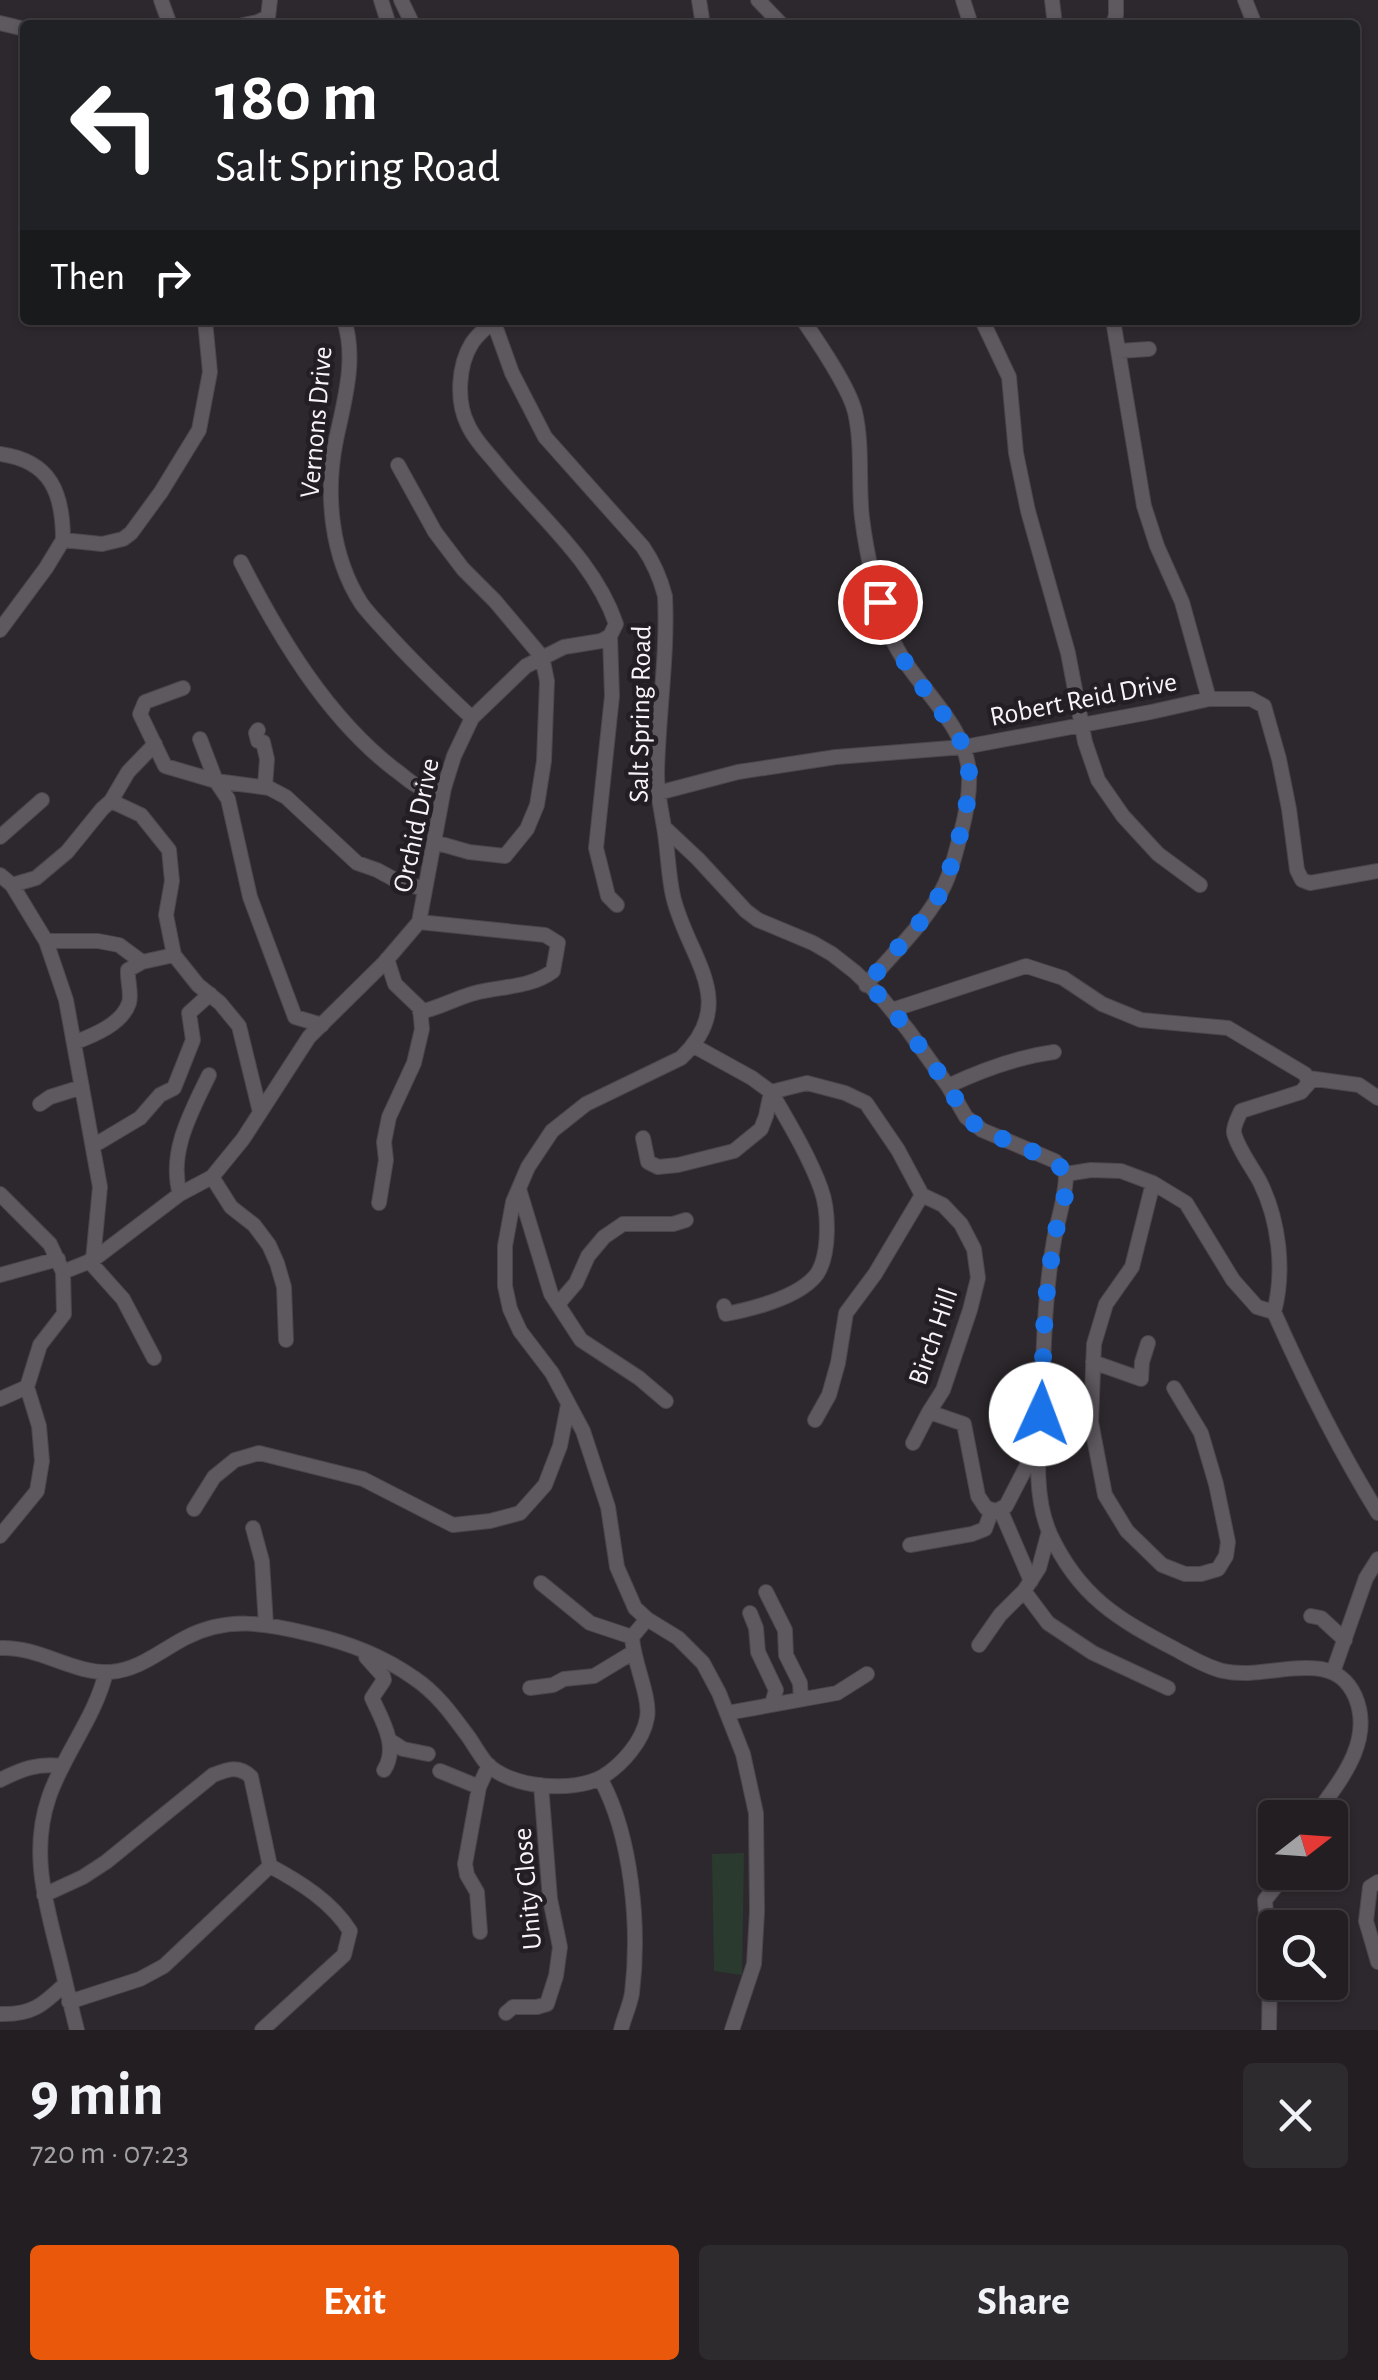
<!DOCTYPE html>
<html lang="en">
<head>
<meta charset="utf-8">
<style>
  body { margin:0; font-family:"Alegreya Sans",sans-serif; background:#2e2b2f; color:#f1f3f6; height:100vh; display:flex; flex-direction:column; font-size:38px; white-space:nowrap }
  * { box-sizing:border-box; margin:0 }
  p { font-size:32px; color:#a2a2a5 }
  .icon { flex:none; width:55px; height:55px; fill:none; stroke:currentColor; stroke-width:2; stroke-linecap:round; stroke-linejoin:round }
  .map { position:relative; height:2030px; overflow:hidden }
  .details { display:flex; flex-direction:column; background:#221e22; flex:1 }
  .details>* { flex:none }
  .hud { position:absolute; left:20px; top:20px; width:1340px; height:305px; border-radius:10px; box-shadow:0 2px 8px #0004,0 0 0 2px #3f3c40; background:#202124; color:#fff; overflow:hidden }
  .needle { width:65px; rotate:73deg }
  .tools { position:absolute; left:1258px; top:1800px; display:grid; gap:20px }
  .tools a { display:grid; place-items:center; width:90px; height:90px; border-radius:10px; background:#221e22; box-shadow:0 2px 8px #0004,0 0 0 2px #3f3c40; font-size:50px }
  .pin { position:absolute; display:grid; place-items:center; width:85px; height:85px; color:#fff; margin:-42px; border:5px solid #fff; border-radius:50%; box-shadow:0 2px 10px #0007 }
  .me { position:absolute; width:110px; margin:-55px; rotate:2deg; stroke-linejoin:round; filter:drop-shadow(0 0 8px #0008) }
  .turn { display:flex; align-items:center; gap:35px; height:210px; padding:0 30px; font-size:45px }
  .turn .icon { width:130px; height:130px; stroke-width:2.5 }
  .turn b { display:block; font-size:70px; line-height:85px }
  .then { display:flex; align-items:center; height:95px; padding:0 30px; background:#0003; gap:20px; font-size:38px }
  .round { display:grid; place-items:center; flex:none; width:105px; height:105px; border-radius:10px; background:#2e2b2f }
  .overview { display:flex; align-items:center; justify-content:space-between; height:170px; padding:0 30px }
  h1 { font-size:60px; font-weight:700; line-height:75px }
  .button { display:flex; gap:20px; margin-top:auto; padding:20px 30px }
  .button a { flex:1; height:115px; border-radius:10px; background:#ea580c; color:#fff; font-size:40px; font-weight:700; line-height:115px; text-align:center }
  .button a+a { background:#2e2b2f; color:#f1f3f6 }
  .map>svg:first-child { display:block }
  .green { fill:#2b3a2e }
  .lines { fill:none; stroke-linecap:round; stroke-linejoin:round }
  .minor-casing { stroke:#4b464b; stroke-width:16 }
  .minor { stroke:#5e585f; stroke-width:14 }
  .route { stroke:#1a73e8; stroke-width:18; stroke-dasharray:0 32.4 }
  .labels { text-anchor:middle; stroke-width:9; stroke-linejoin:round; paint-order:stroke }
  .street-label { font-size:28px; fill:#f7f3f7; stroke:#231e23 }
</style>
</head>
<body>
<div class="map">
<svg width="1378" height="2030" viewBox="0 0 1378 2030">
  <rect width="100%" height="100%" fill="#2d282d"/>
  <path class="green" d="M744,1853L742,1975L714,1971L712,1854Z"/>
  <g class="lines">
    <g class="minor-casing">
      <path id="minor" d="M161,0L170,25
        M381,0L389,25
        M401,0L413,25
        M699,0L703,25
        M758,0L782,25
        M963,0L971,25
        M1052,0L1055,25
        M1245,0L1255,25
        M0,23L25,29
        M243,25L258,22L268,17L270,0
        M1113,25L1116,15V0
        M344,320C357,359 344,402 336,440C325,494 331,556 361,603C368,613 377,622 386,632C413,662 442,690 472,718
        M493,320L512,373L545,437L643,547C654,563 660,577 665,596C668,655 658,715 657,774C657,792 661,809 664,827C668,850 668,874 673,896C687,957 741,1001 681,1058L586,1104L552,1131L528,1167L513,1202L505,1246V1286L510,1309L520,1331L552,1373L583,1431L608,1507L617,1567L635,1608L647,1619L678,1638L703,1663L719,1693L743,1754L756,1813L757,1912L754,1964L732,2030
        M803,320C818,342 849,387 855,412C863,447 858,483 862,518C867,557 877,599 891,636C910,683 966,721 969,773C970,792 966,814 961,833C956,850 953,867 945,884C929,920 892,954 866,985
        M982,320L1009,377L1016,453L1028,511L1068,653L1085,742L1098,780L1123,816L1158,854L1200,885
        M1113,320L1144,506L1157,546L1182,602L1209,699
        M1119,351L1149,349
        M0,454C51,461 63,493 63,540
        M398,465L435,532L463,569L495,601L542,657L547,681L544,761L537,805L527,829L505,856L469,852L434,842
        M63,540L102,544L123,539L131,533L161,492L199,430L210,372L205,320
        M241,562C279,637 327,717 394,769C402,774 411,784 420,787C427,789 437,788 444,788
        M0,630L46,568L63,540
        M610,636L612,696L596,848L608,896L617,905
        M183,688L145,702L140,714L165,766L216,781L228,799L250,897L295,1017L322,1025
        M258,730L256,733L258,741L263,742L267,759L265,787
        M200,739L216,781L269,788L286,797L357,863L377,870L401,883L425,889
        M658,793L738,772L836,757L964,747L1151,712L1209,699H1251L1264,706L1279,759L1289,809L1297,870L1302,880L1310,883L1378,871
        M111,801L141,815L169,850L172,881L166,915L174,955L198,985L220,1003L239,1026L260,1112
        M665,828L698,859L746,911L758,920L813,943L832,954L855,972L880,996L908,1030L948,1086L966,1117L982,1130L1055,1161L1066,1174C1066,1197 1058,1218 1054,1240C1045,1291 1044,1341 1042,1391C1040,1437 1031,1491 1050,1534C1079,1596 1117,1619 1175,1649C1190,1657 1206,1667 1223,1671C1255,1678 1289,1664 1321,1669C1338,1672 1348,1681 1355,1696C1375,1742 1338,1783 1313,1818
        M0,837L42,800
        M0,875L12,885L46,941L66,1000L100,1187L93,1260
        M12,885L36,878L67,852L102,809L111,801L128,772L155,744
        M419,922L545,935L558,943L553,971C530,988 502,986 475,993C456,998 439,1008 420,1012
        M46,941H98L119,945L142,962
        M892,1010L1026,966L1063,978L1102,1004L1141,1020L1228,1028L1305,1074L1309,1083L1301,1092L1241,1111C1238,1118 1233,1126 1234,1133C1238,1149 1252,1167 1260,1182C1279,1220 1285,1271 1274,1312
        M76,1042C94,1035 122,1024 129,1003C132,993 127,981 128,970L142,962L174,955
        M694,1046L752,1078L771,1092L807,1083L845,1093L866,1103L898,1150L922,1195L943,1205L961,1224L974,1249L978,1278L970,1310L943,1390L929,1412L964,1424L978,1496L986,1508L996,1511L1006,1506L1038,1444
        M1308,1078L1359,1085L1378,1098
        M948,1086C982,1070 1017,1057 1054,1052
        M40,1104L50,1097L82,1087
        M643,1138L648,1162L658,1167L678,1165L734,1151L761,1129L766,1116L771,1092C789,1123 809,1156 821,1189C829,1211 830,1254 817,1274C800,1297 752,1309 726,1314L724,1306
        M93,1146L140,1118L160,1095L174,1088L193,1040L189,1013L210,994
        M1066,1174L1091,1170L1121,1171L1153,1183L1186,1203L1233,1280L1257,1307L1274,1312C1305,1382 1338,1448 1378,1513
        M212,1177L231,1207L254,1225L269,1245L277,1263L284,1287L286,1340
        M1153,1183L1132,1267L1106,1304L1094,1344L1091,1422L1105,1495L1127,1531L1162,1565L1185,1574H1201L1218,1569L1226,1556L1228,1542L1216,1484L1201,1433L1174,1388
        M519,1189L551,1294L581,1340L639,1378L666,1401
        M0,1194L50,1244L63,1272L64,1314L40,1345L27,1387L39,1426L42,1461L37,1491L0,1536
        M180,1194C168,1153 191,1112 209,1075
        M379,1203L386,1160L384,1142L389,1117L414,1063L422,1029L420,1008L395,984L387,959
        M89,1261L123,1299L154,1358
        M63,1272L93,1260L180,1194L212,1177L243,1139L309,1037L384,963L419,922L444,788L454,756L472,718L526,666L564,647L601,641L610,636L616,624C594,559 537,515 496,463C486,451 474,439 468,425C456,402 458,365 472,343C478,334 487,327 494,320
        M0,1275L58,1259
        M558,1304L576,1283L588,1256L604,1237L623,1224H673L686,1220
        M1093,1362L1141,1379L1142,1362L1148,1343
        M0,1399L27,1387
        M815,1420L829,1395L838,1363L846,1313L875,1274L922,1195
        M913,1443L929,1412
        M194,1509L214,1477L235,1460L259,1453L363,1479L453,1525L490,1521L520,1513L545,1485L560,1446L568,1405
        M1000,1509L1031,1581
        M253,1528L262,1561L266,1625
        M910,1545L972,1534L985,1529L992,1510
        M541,1583L590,1623L632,1637
        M1024,1591L1048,1623L1093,1653L1168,1688
        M766,1592L785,1630L786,1655L800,1683L801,1699
        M750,1613L756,1628L758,1652L776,1690L772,1704
        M1311,1616L1321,1618L1345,1640
        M979,1645L1000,1615L1024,1591L1039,1568L1049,1531
        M0,1648C39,1646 73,1674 110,1672C139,1670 160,1651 185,1638C227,1616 266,1623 310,1634C346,1642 383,1656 414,1678C438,1694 453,1716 470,1739C475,1747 481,1757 487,1764C511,1788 573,1793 602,1777C622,1765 643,1741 647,1718C651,1698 633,1661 632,1637L647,1619
        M366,1657L383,1676L384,1680L372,1698C382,1720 399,1747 384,1770
        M1333,1672L1366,1578L1378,1559
        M530,1688L553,1685L564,1679L594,1676L632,1653
        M727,1713L837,1693L867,1674
        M389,1740L403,1749L428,1754
        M440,1771L479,1787
        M600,1778C632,1836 640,1927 632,1993C630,2006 624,2017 621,2030
        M0,1780C22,1769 37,1763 62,1766
        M1378,1882L1370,1887L1366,1921L1378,1962
        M44,1895L83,1877L106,1862L213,1775C228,1769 239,1765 251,1777L270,1866C300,1882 332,1902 350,1931L344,1955L262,2030
        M480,1932L477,1892L467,1875L465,1864L479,1787L489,1765
        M69,2002L140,1979L164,1966L270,1866
        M506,2013L513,2007H537L547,2004L556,1976L560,1947L550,1899L541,1785
        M0,2014C32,2015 43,2005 65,1984
        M77,2030C70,2003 64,1975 57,1948C44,1897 31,1849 49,1797C64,1753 95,1718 106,1672
        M1269,2030L1270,1973L1265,1900L1287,1872"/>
    </g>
    <use href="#minor" class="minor"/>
  </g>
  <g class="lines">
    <path class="route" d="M880,602L892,639L909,669L952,726L964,747L969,772L966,814L945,886L928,913L866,985L880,996L908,1030L948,1086L966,1117L982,1130L1055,1161L1066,1174V1192L1054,1238L1045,1306L1041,1414"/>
  </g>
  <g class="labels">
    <g class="street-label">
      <text transform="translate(315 422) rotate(-85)" y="10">Vernons Drive</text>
      <text transform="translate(1083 698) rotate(-11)" y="10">Robert Reid Drive</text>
      <text transform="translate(639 714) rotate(-89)" y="10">Salt Spring Road</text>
      <text transform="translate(415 825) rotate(-78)" y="10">Orchid Drive</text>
      <text transform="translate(932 1336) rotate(-71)" y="10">Birch Hill</text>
      <text transform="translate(526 1889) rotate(-95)" y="10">Unity Close</text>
    </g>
  </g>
</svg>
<div class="tools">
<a><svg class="needle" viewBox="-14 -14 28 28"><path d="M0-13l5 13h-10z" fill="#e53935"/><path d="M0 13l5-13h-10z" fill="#a2a2a5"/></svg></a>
<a><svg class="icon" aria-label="search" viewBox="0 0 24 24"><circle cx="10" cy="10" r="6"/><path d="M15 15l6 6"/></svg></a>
</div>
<div class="pin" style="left:880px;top:602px;background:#d93025"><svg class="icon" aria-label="arrive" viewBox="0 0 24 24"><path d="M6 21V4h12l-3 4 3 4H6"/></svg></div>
<svg class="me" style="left:1041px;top:1414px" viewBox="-20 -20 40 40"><circle r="19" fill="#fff"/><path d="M0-13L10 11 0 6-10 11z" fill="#1a73e8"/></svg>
<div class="hud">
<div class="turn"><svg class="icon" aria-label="left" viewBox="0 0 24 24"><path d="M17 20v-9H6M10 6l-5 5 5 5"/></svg><div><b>180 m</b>Salt Spring Road</div></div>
<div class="then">Then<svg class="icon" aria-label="right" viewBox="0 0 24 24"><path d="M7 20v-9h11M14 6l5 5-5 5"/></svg></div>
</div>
</div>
<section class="details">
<div class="overview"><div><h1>9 min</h1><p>720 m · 07:23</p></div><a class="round"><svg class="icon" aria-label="close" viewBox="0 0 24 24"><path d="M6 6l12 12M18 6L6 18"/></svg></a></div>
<div class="button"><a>Exit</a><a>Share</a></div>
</section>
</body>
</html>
